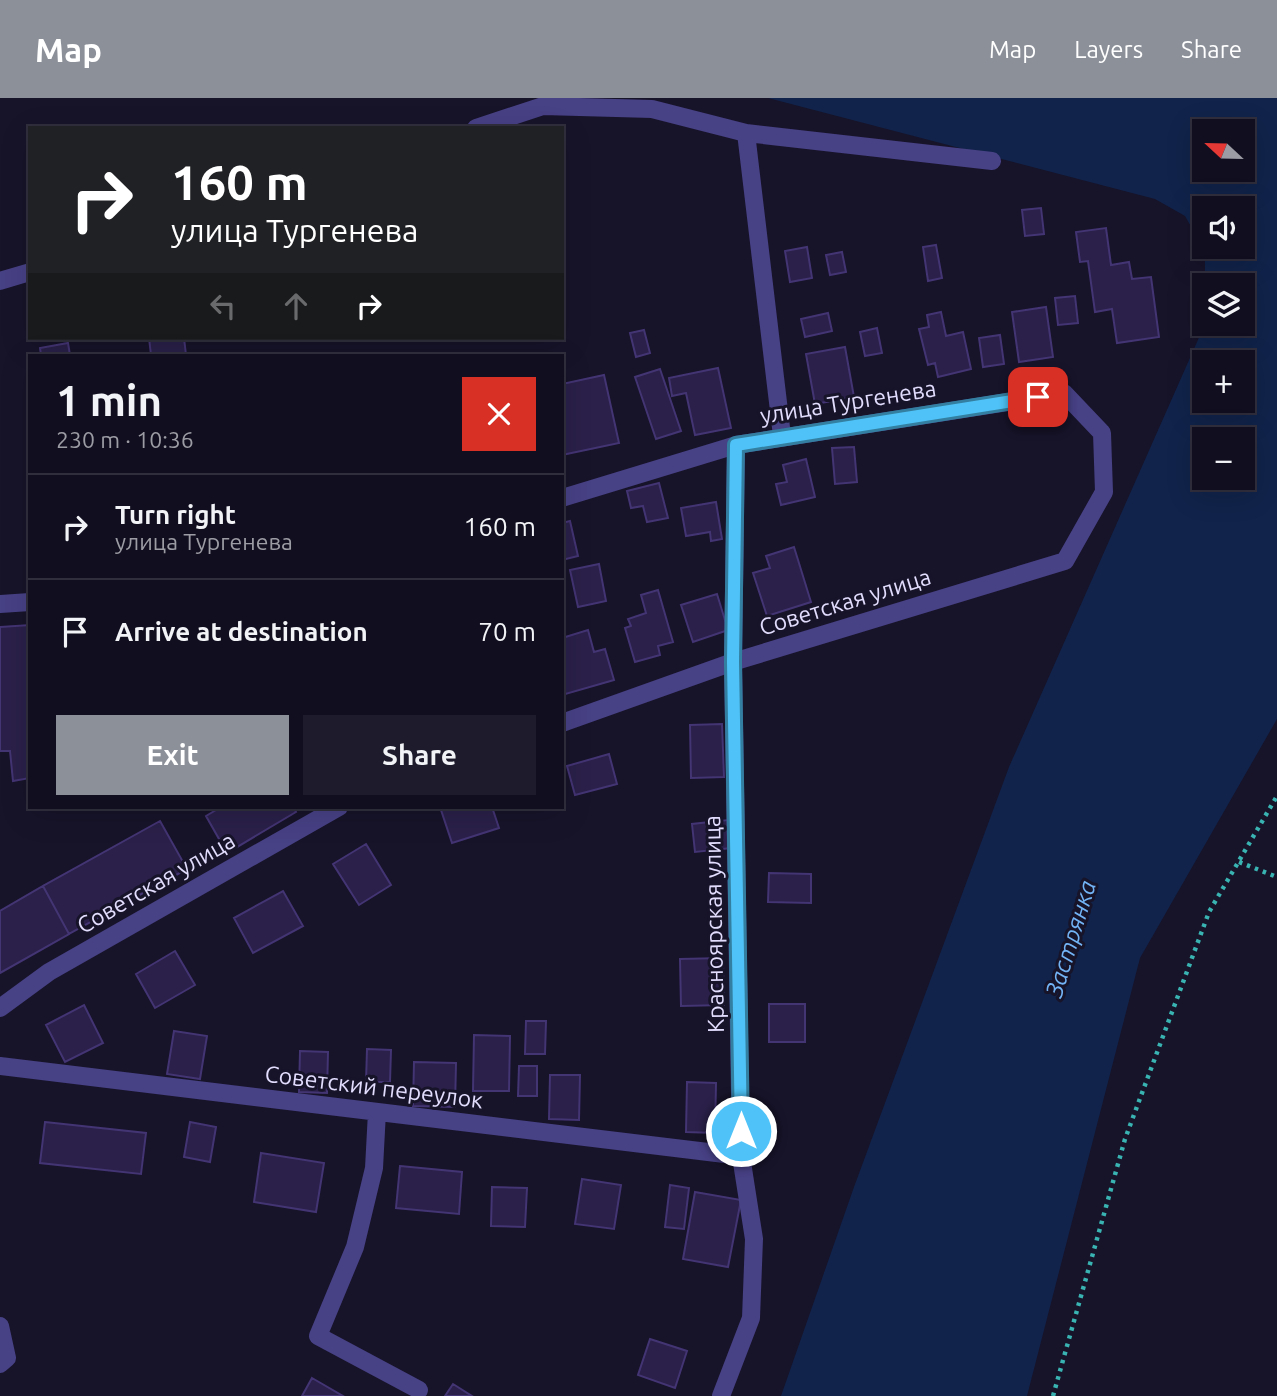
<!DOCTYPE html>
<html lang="en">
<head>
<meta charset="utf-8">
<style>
  body { margin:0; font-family:Ubuntu,sans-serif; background:#1e1c2c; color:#f1f3f6; height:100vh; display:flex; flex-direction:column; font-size:26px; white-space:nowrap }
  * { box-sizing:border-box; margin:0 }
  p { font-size:23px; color:#9c9ca4 }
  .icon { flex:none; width:38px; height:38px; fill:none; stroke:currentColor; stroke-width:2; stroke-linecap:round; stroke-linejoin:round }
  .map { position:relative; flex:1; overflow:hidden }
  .drawer { position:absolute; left:28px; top:256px; width:536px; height:455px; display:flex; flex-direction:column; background:#110e1f; border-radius:0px; box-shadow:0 7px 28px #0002,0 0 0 2px #302e3d }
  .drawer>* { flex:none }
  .hud { position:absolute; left:28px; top:28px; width:536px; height:214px; border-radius:0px; box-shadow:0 7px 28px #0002,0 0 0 2px #302e3d; background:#202124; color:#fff; overflow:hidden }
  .needle { width:46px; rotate:292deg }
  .controls { position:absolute; left:1192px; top:21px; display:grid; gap:14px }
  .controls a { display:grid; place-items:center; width:63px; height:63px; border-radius:0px; background:#110e1f; box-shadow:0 7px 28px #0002,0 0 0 2px #302e3d; font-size:35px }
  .pin { position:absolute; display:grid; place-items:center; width:60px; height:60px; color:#fff; margin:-30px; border-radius:14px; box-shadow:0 4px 10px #0006 }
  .me { position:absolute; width:77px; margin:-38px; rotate:0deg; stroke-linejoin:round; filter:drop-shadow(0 0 5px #0008) }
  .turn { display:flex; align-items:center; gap:24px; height:147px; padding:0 28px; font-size:32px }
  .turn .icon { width:91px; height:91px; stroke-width:2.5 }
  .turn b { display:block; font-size:49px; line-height:60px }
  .lanes { display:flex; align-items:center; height:66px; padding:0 28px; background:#0003; justify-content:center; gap:35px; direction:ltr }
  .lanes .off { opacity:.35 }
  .round { display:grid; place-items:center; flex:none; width:74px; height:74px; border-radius:0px; background:#1e1c2c }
  .summary { display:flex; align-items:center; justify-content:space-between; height:119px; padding:0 28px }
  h1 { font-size:42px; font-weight:700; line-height:52px }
  .button { display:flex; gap:14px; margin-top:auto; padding:14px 28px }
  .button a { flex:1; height:80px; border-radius:0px; background:#8c9099; color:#fff; font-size:28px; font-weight:700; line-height:80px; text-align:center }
  .button a+a { background:#1e1c2c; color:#f1f3f6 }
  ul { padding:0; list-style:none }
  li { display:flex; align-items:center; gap:21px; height:105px; padding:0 28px; border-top:2px solid #302e3d }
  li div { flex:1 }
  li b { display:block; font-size:26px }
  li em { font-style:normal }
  header { display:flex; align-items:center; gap:42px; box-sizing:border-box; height:98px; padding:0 35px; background:#8c9099; color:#fff }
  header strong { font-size:33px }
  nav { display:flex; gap:38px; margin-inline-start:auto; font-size:24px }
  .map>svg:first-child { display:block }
  .water { fill:#11234a; fill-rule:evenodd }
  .building { fill:#2a2049; stroke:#433473; stroke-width:2 }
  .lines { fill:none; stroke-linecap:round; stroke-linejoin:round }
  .path { stroke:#39b4b2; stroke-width:4.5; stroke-dasharray:3.5 5; stroke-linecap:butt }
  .minor { stroke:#474185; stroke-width:18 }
  .route-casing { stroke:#337fa1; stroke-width:18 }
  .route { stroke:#4fc3f7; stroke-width:12 }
  .labels { text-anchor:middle; stroke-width:6; stroke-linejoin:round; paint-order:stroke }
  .street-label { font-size:23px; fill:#e2ddfd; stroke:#171329 }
  .water-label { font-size:24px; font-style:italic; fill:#72b3f5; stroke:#171329 }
</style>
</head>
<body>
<header>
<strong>Map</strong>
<nav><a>Map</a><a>Layers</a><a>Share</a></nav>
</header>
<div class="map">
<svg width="1277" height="1298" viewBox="0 0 1277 1298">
  <rect width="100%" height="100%" fill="#171329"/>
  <path class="water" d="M768,0H1277V621L1140,860L1027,1298H781L854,1089L1009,669L1205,226H1242V187H1205V153L1185,118L1155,101ZM1204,33H1242V72H1204ZM1204,110H1242V149H1204ZM1204,264H1242V303H1204ZM1204,341H1242V380H1204Z"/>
  <path class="building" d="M1041,110L1044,136L1025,138L1022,112Z
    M1106,130L1111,167L1129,164L1132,181L1151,179L1159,239L1117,245L1112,211L1095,214L1088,163L1080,164L1076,134Z
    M936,147L942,180L928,183L923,149Z
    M807,149L812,180L790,184L785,153Z
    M842,154L846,174L830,177L826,157Z
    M1075,198L1078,225L1058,227L1055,200Z
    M1046,209L1053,259L1019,264L1012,214Z
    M941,214L946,238L963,234L971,271L938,279L935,265L928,267L919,231L929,229L927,217Z
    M828,215L832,233L805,239L801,221Z
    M877,230L882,255L865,258L860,234Z
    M644,232L650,255L636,259L630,235Z
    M1000,237L1004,266L983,269L979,240Z
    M149,240H184L186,257H151Z
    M68,245L70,257H41L40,250Z
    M845,249L854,299L815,306L806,256Z
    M718,270L731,330L695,337L686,295L672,298L669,280Z
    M660,271L681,333L656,341L635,279Z
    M604,277L619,345L562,357V286Z
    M854,349L857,384L835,386L832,350Z
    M806,361L815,399L781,407L776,386L787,384L783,367Z
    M659,385L668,420L647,424L643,408L631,410L627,393Z
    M716,404L722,441L711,443L710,434L686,438L681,410Z
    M570,423L578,458L562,462V425Z
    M794,449L811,504L767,518L753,475L770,470L766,458Z
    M599,466L606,503L578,509L570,472Z
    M658,492L673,544L658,548L660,557L635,564L625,530L631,528L628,521L646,515L641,497Z
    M717,496L728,532L693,544L681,507Z
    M30,527V680L13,683L10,653H0V529Z
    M588,532L594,554L605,551L614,582L562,597V540Z
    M722,626L724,679L691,680L690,627Z
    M609,656L617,686L575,697L567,668Z
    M221,709H293L296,714L227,755L206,718Z
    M440,709H492L499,730L452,745Z
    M728,722L731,750L695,754L692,726Z
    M160,723L187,771L69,836L43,788Z
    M366,746L391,787L359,807L333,766Z
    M769,775L811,776V805L768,804Z
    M43,788L69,836L0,875V813Z
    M283,793L303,828L253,855L234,820Z
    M175,853L195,887L155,910L136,876Z
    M723,860L724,907L681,908L680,861Z
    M769,906H805V944H769Z
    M84,907L103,945L65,964L46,927Z
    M526,923H546L545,956H525Z
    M174,933L207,938L200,981L167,976Z
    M474,937L510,938L509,993H473Z
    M367,951L391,952L390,984H366Z
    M300,953L328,954L327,995L299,994Z
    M414,964L456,965L455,1009L413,1008Z
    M519,968H537V998H518Z
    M550,977H580L579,1022L549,1021Z
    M687,984L716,985L715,1035L686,1034Z
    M45,1024L146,1035L141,1076L40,1065Z
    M190,1024L216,1029L210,1064L184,1059Z
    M261,1055L324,1065L316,1114L254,1104Z
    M400,1068L462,1074L459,1116L396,1110Z
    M582,1081L621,1087L614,1131L575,1126Z
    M670,1087L689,1090L684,1131L665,1129Z
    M492,1089L527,1090L525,1129L491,1128Z
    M695,1094L741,1102L728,1169L683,1161Z
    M650,1241L687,1253L675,1290L638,1277Z
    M312,1280L343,1298H302Z
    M453,1286L472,1298H445Z"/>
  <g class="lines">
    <path class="path" d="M1239,764L1277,779
      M1053,1298L1125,1041L1209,814L1277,698"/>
    <path class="minor" d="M476,30L543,8L652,11L746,35L992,63
      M746,35L782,338
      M0,183L30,174
      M562,400L736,347L1064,295L1102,335L1104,394L1065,463L733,564L562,625
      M0,506L30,504
      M0,910L49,874L339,709
      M0,968L741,1058
      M377,1014L374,1070L355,1149L318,1238L419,1292
      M0,1228L7,1260L0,1266
      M721,1298L751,1220L754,1141L741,1058L733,564L736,347"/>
  </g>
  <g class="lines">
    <g class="route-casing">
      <path id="route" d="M741,1033L733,564L736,347L1038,299"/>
    </g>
    <use href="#route" class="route"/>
  </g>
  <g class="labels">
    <g class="street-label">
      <text transform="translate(848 304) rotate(-9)" y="8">улица Тургенева</text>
      <text transform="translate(845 504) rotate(-17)" y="8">Советская улица</text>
      <text transform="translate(156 785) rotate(-30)" y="8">Советская улица</text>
      <text transform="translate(714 826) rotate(-91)" y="8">Красноярская улица</text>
      <text transform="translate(374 989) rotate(7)" y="8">Советский переулок</text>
    </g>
    <g class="water-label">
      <text transform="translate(1071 841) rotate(-73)" y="8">Застрянка</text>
    </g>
  </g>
</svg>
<div class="controls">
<a><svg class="needle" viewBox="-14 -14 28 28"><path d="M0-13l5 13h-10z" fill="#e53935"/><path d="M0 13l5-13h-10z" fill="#9c9ca4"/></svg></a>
<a><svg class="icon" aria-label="sound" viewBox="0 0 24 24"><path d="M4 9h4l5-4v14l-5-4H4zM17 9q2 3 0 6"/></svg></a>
<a><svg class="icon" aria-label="layers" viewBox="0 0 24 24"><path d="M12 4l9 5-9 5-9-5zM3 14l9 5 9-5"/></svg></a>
<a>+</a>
<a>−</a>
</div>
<div class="pin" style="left:1038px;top:299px;background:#d93025"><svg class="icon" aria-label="arrive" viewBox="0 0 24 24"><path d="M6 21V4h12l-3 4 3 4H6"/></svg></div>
<svg class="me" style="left:741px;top:1033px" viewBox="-20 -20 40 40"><circle r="17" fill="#4fc3f7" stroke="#fff" stroke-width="3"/><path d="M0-11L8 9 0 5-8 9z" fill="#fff"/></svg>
<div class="hud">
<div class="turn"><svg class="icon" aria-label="right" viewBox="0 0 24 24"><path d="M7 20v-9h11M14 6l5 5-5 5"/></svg><div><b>160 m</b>улица Тургенева</div></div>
<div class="lanes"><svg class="icon off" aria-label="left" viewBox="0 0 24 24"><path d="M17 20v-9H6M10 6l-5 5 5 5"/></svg><svg class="icon off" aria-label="ahead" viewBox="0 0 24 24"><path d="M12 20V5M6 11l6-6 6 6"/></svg><svg class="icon" aria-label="right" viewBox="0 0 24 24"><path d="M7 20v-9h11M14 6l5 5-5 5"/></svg></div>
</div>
<section class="drawer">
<div class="summary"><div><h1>1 min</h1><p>230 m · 10:36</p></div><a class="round" style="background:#d93025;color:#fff"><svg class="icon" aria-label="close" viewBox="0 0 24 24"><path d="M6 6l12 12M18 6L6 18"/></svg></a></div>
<ul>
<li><svg class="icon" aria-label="right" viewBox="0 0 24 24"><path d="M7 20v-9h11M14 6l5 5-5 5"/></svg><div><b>Turn right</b><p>улица Тургенева</p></div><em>160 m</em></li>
<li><svg class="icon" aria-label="arrive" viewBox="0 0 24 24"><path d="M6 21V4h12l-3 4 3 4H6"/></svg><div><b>Arrive at destination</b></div><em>70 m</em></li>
</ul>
<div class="button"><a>Exit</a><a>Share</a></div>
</section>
</div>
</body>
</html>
